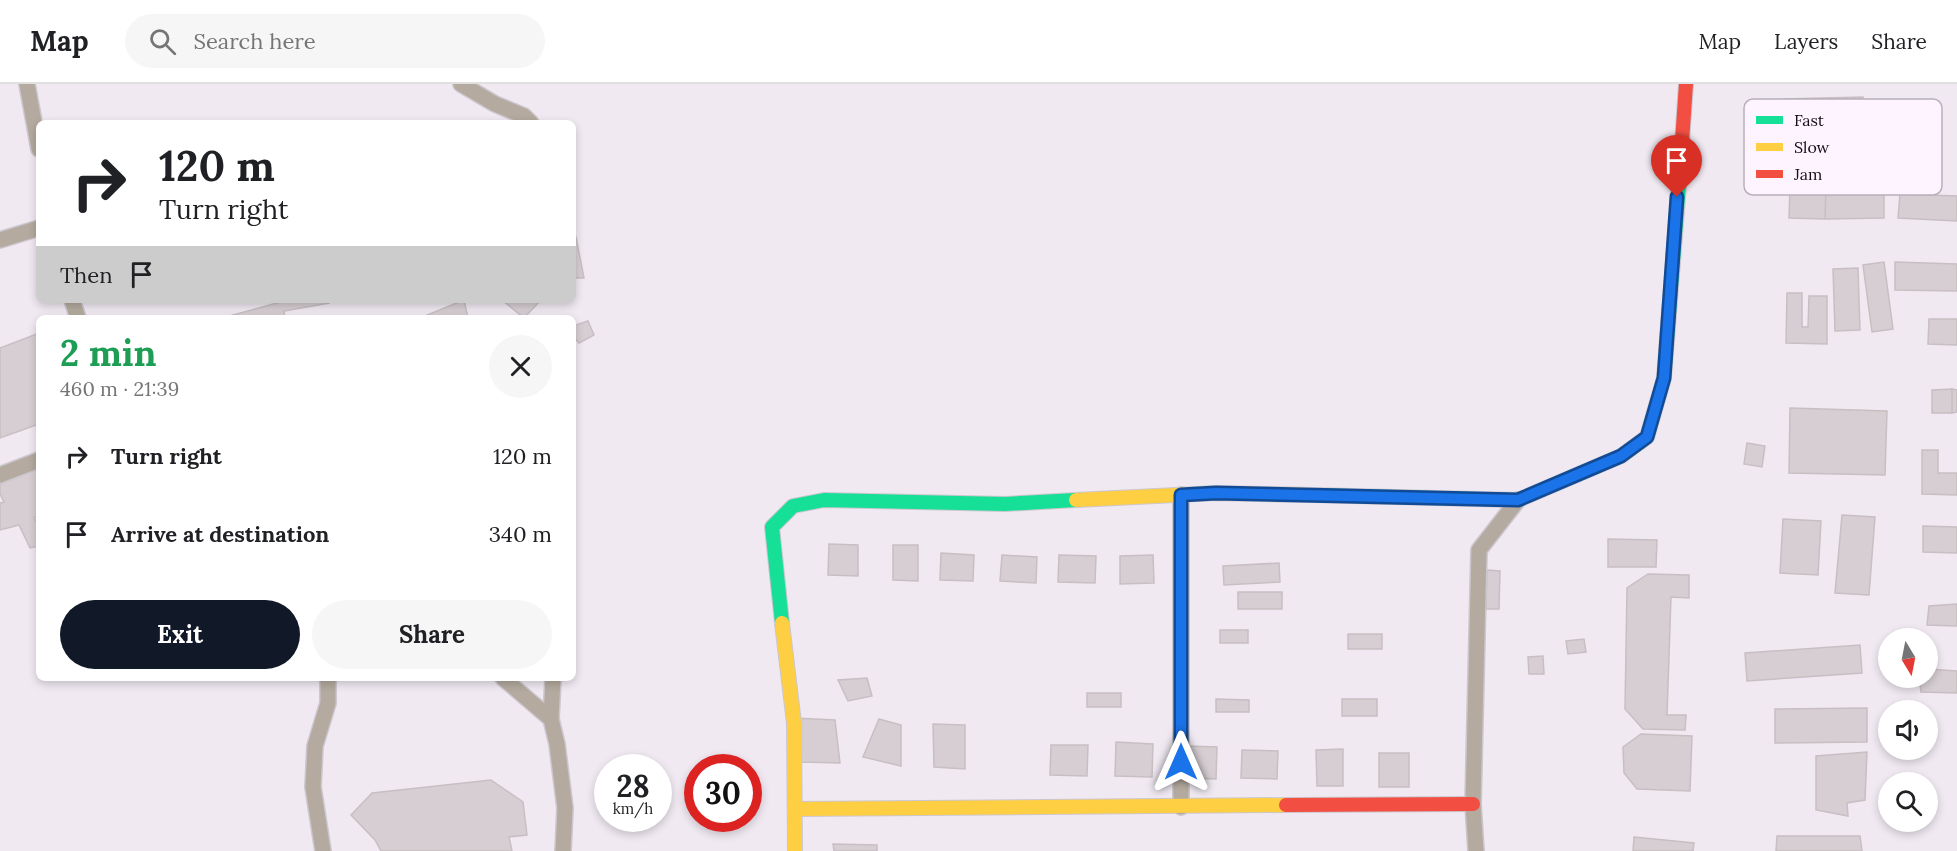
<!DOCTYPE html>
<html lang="en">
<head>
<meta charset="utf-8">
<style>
  body { margin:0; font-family:Lora,serif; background:#f6f6f6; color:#202124; height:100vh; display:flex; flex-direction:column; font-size:22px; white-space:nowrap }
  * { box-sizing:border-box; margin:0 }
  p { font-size:20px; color:#757577 }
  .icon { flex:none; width:33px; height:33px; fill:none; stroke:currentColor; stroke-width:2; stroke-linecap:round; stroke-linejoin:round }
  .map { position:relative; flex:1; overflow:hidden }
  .side { position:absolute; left:36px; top:231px; width:540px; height:366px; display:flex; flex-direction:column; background:#fff; border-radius:9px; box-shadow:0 3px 9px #0003 }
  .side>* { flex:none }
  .top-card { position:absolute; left:36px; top:36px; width:540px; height:183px; border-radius:9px; box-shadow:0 3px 9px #0003; background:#fff; color:#202124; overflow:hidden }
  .needle { width:39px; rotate:170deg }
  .buttons { position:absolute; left:1878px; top:544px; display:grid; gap:12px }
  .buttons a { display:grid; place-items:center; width:60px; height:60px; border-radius:50%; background:#fff; box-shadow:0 3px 9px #0003; font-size:30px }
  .speed { position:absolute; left:594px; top:670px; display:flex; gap:12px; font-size:30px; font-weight:700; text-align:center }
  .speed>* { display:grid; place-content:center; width:78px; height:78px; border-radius:50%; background:#fff; box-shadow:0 3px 9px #0003; line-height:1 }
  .speed small { font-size:15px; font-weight:400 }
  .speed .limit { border:9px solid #d22; background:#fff; color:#111 }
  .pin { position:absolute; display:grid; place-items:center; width:51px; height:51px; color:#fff; margin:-62px -26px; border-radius:50% 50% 50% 0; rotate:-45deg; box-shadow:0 0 6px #0007 }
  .pin .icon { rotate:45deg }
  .me { position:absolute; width:66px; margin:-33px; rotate:0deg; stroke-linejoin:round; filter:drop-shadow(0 0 4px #0008) }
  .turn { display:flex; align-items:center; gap:21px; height:126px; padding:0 24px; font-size:27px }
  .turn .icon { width:78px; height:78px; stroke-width:2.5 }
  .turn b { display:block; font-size:42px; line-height:51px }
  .then { display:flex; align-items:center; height:57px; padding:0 24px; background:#0003; gap:12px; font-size:22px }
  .round { display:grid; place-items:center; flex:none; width:63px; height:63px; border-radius:32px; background:#f6f6f6 }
  .overview { display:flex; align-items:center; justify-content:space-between; height:102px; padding:0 24px }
  h1 { font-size:36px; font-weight:800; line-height:45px; color:#1e9e55 }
  .primary-button { display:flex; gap:12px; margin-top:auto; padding:12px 24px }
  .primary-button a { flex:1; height:69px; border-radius:36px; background:#111827; color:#fff; font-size:24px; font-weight:800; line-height:69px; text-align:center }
  .primary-button a+a { background:#f6f6f6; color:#202124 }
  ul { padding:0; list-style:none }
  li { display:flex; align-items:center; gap:18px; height:78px; padding:0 24px }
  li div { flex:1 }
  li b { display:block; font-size:22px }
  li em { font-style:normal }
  header { display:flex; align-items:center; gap:36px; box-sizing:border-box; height:84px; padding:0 30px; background:#fff; border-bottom:2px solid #e0e0e0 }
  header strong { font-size:28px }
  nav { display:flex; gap:33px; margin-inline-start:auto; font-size:21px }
  .search { width:420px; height:54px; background:#f6f6f6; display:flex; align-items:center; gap:15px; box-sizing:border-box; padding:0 21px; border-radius:33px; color:#757577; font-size:22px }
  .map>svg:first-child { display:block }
  .building { fill:#d6ced2; stroke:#c7bfc2; stroke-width:1.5 }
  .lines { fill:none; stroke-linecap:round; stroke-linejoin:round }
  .street-casing { stroke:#ccc7ce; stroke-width:18 }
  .fast-casing { stroke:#ccc7ce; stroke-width:16 }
  .slow-casing { stroke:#ccc7ce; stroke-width:16 }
  .jam-casing { stroke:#ccc7ce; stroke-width:16 }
  .street { stroke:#b4aa9f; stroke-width:15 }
  .fast { stroke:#16e098; stroke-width:14 }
  .slow { stroke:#ffcf43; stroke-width:14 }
  .jam { stroke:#f24e42; stroke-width:14 }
  .route-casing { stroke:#114b97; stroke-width:15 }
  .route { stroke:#1a73e8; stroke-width:10 }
  .key { fill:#fdf4ff; stroke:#b7afb9; stroke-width:1.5 }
  .key-label { font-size:16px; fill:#140f15 }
</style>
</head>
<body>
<header>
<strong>Map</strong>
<div class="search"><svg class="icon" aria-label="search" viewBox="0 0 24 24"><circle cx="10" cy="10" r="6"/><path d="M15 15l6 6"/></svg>Search here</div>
<nav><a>Map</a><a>Layers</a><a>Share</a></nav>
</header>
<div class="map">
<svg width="1957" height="767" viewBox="0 0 1957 767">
  <rect width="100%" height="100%" fill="#f0e9f2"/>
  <path class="building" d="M1863,13L1865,89L1786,91L1784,15Z
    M1790,103L1826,104L1825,135L1789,134Z
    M1826,104L1884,105V134L1825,135Z
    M1900,110L1957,112V137L1898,134Z
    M573,153H576L584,194H573Z
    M1884,178L1893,245L1872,248L1863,181Z
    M1895,178L1957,180V207L1895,206Z
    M1858,184L1860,246L1835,247L1833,185Z
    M1787,209H1802V243H1808L1809,212H1827V260L1786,259Z
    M288,216H329V219L284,227L285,234H222Z
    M464,216L468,234H420Z
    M502,216H541L524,234Z
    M1929,235H1957V261L1928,260Z
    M588,237L594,251L579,259L573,252V242Z
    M39,249V340L0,354V264Z
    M1952,305L1957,306V328L1952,329Z
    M1952,305V329H1932V306Z
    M1790,324L1887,327L1885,391L1789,389Z
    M1747,359L1765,362L1762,383L1744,380Z
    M1922,366H1938V389H1957V411L1922,410Z
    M39,382V431L34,434L39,442V462L30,464L19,441L0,446V419L4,418L0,410V393Z
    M1842,431L1875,433L1869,511L1835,509Z
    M1783,435L1821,437L1818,491L1780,489Z
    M1923,442L1957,443V469L1923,468Z
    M1608,455L1657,456L1656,483H1608Z
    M829,460L858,461V492L828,491Z
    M893,461H918V497L893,496Z
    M941,469L974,471L973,497L940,496Z
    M1002,471L1037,473L1036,499L1000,497Z
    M1059,471L1096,472L1095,499L1058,498Z
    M1153,471L1154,499L1120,500V472Z
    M1279,479L1280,498L1224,501L1223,482Z
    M1487,486L1500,487L1499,525H1486Z
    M1648,490L1689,491V514L1671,513L1667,631H1686L1685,646L1643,645L1625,625L1627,504Z
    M1238,508H1282V525H1238Z
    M1957,520V542L1927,541L1929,522Z
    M1220,546H1248V559H1220Z
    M1348,550H1382V565H1348Z
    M1584,555L1586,568L1568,570L1566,557Z
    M1860,561L1862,589L1747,597L1745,569Z
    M1543,572L1544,590H1529L1528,573Z
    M1928,585L1957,587V609L1921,608L1919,594H1928Z
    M867,594L872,612L848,617L838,596Z
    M1087,609H1121V623H1087Z
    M1216,615L1249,616V628H1216Z
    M1342,615H1377V632H1342Z
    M1867,624V658L1775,659V625Z
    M794,634L835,636L840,679L801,678Z
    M879,635L901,641V682L863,673Z
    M933,640L965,641V685L934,683Z
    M1641,650L1692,652L1690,707L1637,705L1624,689L1623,663Z
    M1116,658L1153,660L1152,693L1115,692Z
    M1051,661H1088L1087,692L1050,691Z
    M1187,662L1217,663L1216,695L1186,694Z
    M1343,665V702H1317L1316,666Z
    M1242,666L1278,667L1277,695L1241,694Z
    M1867,668L1865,716L1847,719L1848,732L1816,726V672Z
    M1379,669H1409V703H1379Z
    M491,696L523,718L527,751L509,753L512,767H381L375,756L351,731L372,709Z
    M1777,752H1860L1862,767H1776Z
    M1634,753L1694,759L1693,767H1633Z
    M833,760L877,761V767H834Z"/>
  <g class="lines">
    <g class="street-casing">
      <path id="street" d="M27,0L39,65
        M461,0L495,20L524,32L531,39
        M0,156L39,144
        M72,216L78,234
        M0,391L39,376
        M1181,411V723
        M503,594L551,635
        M553,594L551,635L557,660L565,724L563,767
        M323,767L313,703L315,662L328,619V594
        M1476,767L1473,720L1479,466L1518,416"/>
    </g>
    <g class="fast-casing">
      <path id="fast" d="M1312,411L1518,416L1621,372L1647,353L1664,294L1680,87
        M782,539L772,443L793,422L824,416L1005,420L1076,416"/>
    </g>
    <g class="slow-casing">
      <path id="slow" d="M1076,416L1216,409L1312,411
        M782,539L794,639L795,767
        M795,725L1286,721"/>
    </g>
    <g class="jam-casing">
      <path id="jam" d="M1680,87L1686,0
        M1286,721L1473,720"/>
    </g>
    <use href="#street" class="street"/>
    <use href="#fast" class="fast"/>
    <use href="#slow" class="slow"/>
    <use href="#jam" class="jam"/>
  </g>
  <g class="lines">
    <g class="route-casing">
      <path id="route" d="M1181,678V411L1216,409L1518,416L1621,372L1647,353L1664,294L1677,113"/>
    </g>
    <use href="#route" class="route"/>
  </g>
  <rect x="1744" y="15" width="198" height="96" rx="9" class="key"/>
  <rect x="1756" y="32" width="27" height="8" fill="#16e098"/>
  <rect x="1756" y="59" width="27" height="8" fill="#ffcf43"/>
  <rect x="1756" y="86" width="27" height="8" fill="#f24e42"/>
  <g class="key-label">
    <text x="1794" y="42">Fast</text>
    <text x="1794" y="69">Slow</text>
    <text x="1794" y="96">Jam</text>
  </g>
</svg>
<div class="buttons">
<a><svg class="needle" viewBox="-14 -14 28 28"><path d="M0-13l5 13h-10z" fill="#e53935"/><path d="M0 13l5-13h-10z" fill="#757577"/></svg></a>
<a><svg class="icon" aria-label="sound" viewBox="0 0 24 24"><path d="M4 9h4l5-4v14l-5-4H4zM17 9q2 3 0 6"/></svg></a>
<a><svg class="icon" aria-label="search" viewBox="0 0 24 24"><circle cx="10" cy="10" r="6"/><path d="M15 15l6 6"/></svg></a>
</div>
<div class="speed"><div>28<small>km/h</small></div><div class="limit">30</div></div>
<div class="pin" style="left:1677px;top:113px;background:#d93025"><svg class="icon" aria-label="arrive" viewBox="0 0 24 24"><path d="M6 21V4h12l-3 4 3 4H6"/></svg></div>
<svg class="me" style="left:1181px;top:678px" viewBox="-20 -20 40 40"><path d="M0-17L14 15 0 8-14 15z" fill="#1a73e8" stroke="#fff" stroke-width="4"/></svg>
<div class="top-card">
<div class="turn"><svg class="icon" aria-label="right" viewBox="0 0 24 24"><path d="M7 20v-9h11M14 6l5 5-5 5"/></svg><div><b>120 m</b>Turn right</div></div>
<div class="then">Then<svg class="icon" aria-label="arrive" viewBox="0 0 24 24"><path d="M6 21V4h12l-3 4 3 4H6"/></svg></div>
</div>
<section class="side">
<div class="overview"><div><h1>2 min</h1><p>460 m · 21:39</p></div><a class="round"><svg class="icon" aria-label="close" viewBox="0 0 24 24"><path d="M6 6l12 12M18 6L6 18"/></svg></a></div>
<ul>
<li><svg class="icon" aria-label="right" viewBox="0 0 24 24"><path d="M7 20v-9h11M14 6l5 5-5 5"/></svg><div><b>Turn right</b></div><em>120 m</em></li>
<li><svg class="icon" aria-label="arrive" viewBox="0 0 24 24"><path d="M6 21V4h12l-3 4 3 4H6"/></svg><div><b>Arrive at destination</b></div><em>340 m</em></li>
</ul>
<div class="primary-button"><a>Exit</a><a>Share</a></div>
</section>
</div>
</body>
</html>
